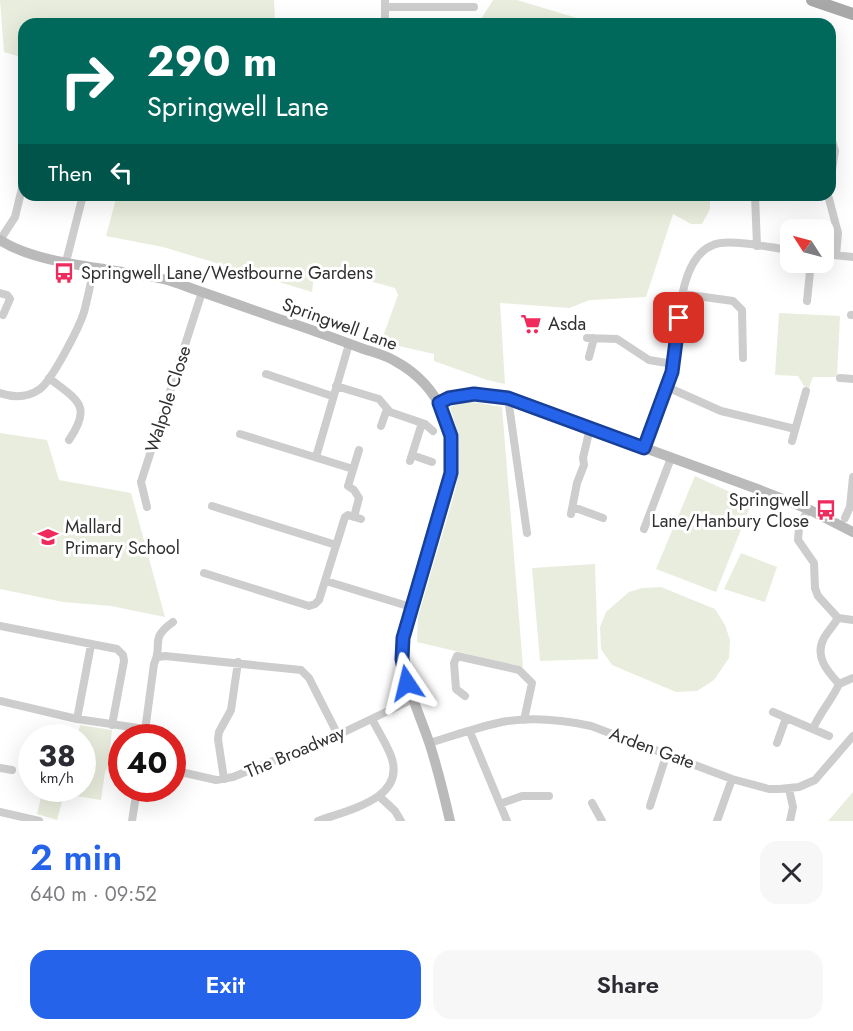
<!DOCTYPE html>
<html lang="en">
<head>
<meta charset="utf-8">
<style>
  body { margin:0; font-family:Jost,sans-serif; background:#f7f7f7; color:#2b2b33; height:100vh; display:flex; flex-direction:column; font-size:22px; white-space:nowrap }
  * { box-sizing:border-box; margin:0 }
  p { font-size:20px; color:#7c7c81 }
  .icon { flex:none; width:33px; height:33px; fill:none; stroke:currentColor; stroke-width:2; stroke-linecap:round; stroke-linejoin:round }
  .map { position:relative; height:821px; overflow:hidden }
  .sheet { display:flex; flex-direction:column; background:#fff; flex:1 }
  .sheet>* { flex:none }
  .banner { position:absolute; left:18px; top:18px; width:818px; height:183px; border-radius:18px; box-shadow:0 6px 24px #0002; background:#00695c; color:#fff; overflow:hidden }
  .needle { width:39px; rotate:306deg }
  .buttons { position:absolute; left:780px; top:219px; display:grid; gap:12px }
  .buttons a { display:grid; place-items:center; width:54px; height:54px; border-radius:12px; background:#fff; box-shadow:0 6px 24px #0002; font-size:30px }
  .speed { position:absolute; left:18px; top:724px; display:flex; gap:12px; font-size:30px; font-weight:700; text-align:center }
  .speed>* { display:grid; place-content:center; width:78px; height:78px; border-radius:50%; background:#fff; box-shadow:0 6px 24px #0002; line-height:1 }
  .speed small { font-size:15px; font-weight:400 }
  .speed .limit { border:9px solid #d22; background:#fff; color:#111 }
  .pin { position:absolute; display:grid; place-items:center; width:51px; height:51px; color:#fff; margin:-26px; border-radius:12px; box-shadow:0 3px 9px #0006 }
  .me { position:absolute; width:66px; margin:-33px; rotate:350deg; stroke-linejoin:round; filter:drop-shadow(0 0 4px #0008) }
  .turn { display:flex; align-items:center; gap:21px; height:126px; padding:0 30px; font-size:27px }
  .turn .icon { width:78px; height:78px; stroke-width:2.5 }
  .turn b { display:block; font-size:42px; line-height:51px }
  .then { display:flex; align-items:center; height:57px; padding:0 30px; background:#0003; gap:12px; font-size:22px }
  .round { display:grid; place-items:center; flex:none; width:63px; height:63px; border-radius:18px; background:#f7f7f7 }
  .summary { display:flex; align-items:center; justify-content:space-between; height:102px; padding:0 30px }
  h1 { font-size:36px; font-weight:600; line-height:45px; color:#2563eb }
  .cta { display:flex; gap:12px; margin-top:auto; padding:12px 30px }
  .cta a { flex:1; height:69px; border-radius:18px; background:#2563eb; color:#fff; font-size:24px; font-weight:600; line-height:69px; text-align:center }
  .cta a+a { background:#f7f7f7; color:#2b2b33 }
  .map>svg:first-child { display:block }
  .green { fill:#e9eddd }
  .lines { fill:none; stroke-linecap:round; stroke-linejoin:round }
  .street { stroke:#cdcdcd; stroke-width:8 }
  .secondary { stroke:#bababa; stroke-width:10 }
  .primary { stroke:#a8a8a8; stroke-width:12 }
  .route-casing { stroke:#184099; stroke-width:15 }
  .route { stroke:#2563eb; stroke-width:10 }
  .labels { text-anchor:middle; stroke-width:6; stroke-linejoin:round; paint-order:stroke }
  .poi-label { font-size:18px; fill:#303030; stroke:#fff; text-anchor:start }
  .street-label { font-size:18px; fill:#303030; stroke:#fff }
</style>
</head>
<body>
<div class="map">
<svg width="853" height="821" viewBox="0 0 853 821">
  <rect width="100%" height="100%" fill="#fff"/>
  <path class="green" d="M0,0H274L275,20L291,24H24V58L4,52Z
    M493,0H517L587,21V24H478Z
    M117,195H710V209L702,224H691L673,214L646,297L590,300L569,308L500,303L505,384L487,380L434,361V354L381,342L398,295L395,288L333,271L330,281L314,277L312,292L163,247L106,236Z
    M779,313L840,316L837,377H813L809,388L804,386L798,376L775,375Z
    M468,401L502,407L523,667L417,642L418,617L456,488L459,437L450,407Z
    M0,433L47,440L59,480L131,493L165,617L111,606L63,602L0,589Z
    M695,476L752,502L716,592L656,569Z
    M741,553L777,567L765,602L724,589Z
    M595,564L598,659L540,661L532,568Z
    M661,587L715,609L725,625L730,640L729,658L714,680L697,691L676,692L612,665L601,649L600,627L606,612L629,592L642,588Z
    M80,725L112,730L108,766L105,772L101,800L64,794L57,820L37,814L43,789H82V738H77Z
    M853,792V821H828Z"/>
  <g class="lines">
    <path class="street" d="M385,7H474
      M385,20V0
      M830,134L835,151L830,183
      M755,195L757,246
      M828,195L838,233L836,255
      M0,240L15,217L24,180
      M824,254L853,257
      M66,262L83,195
      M0,293L7,295L10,299L3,315
      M683,294L733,301L742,310L743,358
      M807,301L811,262
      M851,315H853
      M587,338L617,339L649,360L673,364
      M589,357L594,338
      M266,374L332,396
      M49,378C77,400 93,405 69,440
      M840,378L853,379
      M336,386L379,399L390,412L425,424L433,431
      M667,387L721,411L795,429
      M0,393C14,398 27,398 40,389C52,380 79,328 84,312C88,297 91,282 94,267
      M508,398L527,533
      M381,426L387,409
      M240,434L353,469
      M792,441L806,391
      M644,448C653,424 664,400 671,375C680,340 674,260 713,245C729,238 772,248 790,250
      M412,455L432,462
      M316,457L349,344
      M410,461L422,423
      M212,506L336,545
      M147,507L141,482L202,292
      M573,507L603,518
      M808,509L799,528L798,540L814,563L815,588L818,596L838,618C834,625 828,631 824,638C814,656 827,671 839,684
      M571,514L577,483L584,465L583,458L590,428
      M354,517L359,498L354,490L348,486L359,450
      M845,518L850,507L853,477
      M644,529L671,458
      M204,573L309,606L315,604L319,600L345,517L348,515L361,519
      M326,581L411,607
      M838,618L853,620
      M0,626L117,649L123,655L124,661L112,725
      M158,657L165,656L301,670L309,678L338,735
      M465,696L456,689L454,663L457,656L519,670L532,683L524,720
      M0,701L77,719L145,729
      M773,712L829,736
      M77,719L91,645
      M813,729C820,712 832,700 839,684L853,678
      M470,732L507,821
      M144,738L154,664C164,643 148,640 173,622
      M429,743C453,736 478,727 502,722C530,717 563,720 591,726L732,779L769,789H779L799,787L815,780L853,736
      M777,743L786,718
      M0,768L12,770
      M172,770L216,780L233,777L338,735L413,699
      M224,779L218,739L219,732L231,710L238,662
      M789,789L793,807L790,821
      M379,796L395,811L401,821
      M592,803L602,821
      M500,804L522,796H549
      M650,806L667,753
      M0,812L39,821
      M132,821L137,789
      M318,821C347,810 407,799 391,756C386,743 378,731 372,719
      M717,821L732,779"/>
    <path class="secondary" d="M0,240C39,266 116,268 163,279C176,282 189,288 202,292C228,301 253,310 279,319C307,328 334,338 361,348C372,352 385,355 395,361C441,386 460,434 448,484L403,637C400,676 418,709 430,745C438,770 444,795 450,821
      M439,403C461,392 485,394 508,398L760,490L808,509L853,532"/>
    <path class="primary" d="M812,0L853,14"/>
  </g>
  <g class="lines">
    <g class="route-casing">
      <path id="route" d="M407,683L402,659L403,638L451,473V436L439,403L449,398L474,394L508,398L644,448L672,372L679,318"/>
    </g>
    <use href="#route" class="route"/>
  </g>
  <defs>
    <g id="bus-bare" transform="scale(1.62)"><path d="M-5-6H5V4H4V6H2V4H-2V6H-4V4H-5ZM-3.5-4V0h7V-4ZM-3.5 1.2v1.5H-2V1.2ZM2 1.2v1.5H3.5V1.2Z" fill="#ee2b5c" stroke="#fff" stroke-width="2.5" paint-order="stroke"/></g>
    <g id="supermarket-bare" transform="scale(1.62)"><path d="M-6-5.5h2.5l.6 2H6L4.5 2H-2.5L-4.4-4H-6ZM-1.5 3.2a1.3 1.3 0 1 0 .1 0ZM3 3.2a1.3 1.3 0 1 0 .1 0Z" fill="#ee2b5c" stroke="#fff" stroke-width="2.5" paint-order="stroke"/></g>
    <g id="school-bare" transform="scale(1.62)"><path d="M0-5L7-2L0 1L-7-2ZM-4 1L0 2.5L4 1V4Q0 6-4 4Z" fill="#ee2b5c" stroke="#fff" stroke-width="2.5" paint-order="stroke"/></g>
  </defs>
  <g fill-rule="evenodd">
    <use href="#bus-bare" x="64" y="273"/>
    <use href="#supermarket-bare" x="531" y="324"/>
    <use href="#bus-bare" x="826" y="510"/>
    <use href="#school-bare" x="48" y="537"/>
  </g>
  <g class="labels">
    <g class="poi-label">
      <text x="81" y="279">Springwell Lane/Westbourne Gardens</text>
      <text x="548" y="330">Asda</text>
      <text x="809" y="506" text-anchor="end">Springwell<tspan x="809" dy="21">Lane/Hanbury Close</tspan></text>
      <text x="65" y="533">Mallard<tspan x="65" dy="21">Primary School</tspan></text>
    </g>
    <g class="street-label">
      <text transform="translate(340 324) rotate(20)" y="6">Springwell Lane</text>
      <text transform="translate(168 399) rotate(-72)" y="6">Walpole Close</text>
      <text transform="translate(652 748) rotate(20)" y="6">Arden Gate</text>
      <text transform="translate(295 752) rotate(-23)" y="6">The Broadway</text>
    </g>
  </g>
</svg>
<div class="buttons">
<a><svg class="needle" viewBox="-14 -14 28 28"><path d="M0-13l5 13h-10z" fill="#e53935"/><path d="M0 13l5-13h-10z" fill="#7c7c81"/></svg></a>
</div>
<div class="speed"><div>38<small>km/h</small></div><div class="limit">40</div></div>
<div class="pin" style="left:679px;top:318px;background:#d93025"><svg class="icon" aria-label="arrive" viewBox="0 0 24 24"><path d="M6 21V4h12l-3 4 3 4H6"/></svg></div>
<svg class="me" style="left:407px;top:683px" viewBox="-20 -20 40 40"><path d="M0-17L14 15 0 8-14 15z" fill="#2563eb" stroke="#fff" stroke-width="4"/></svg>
<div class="banner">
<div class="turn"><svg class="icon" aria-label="right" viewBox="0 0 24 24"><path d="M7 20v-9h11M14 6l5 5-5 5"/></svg><div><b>290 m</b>Springwell Lane</div></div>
<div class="then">Then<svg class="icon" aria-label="left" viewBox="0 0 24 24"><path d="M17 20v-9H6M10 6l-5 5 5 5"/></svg></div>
</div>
</div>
<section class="sheet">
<div class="summary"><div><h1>2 min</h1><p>640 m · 09:52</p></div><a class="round"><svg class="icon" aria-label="close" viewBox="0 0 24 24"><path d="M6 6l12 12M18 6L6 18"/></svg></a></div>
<div class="cta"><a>Exit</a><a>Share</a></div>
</section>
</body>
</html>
